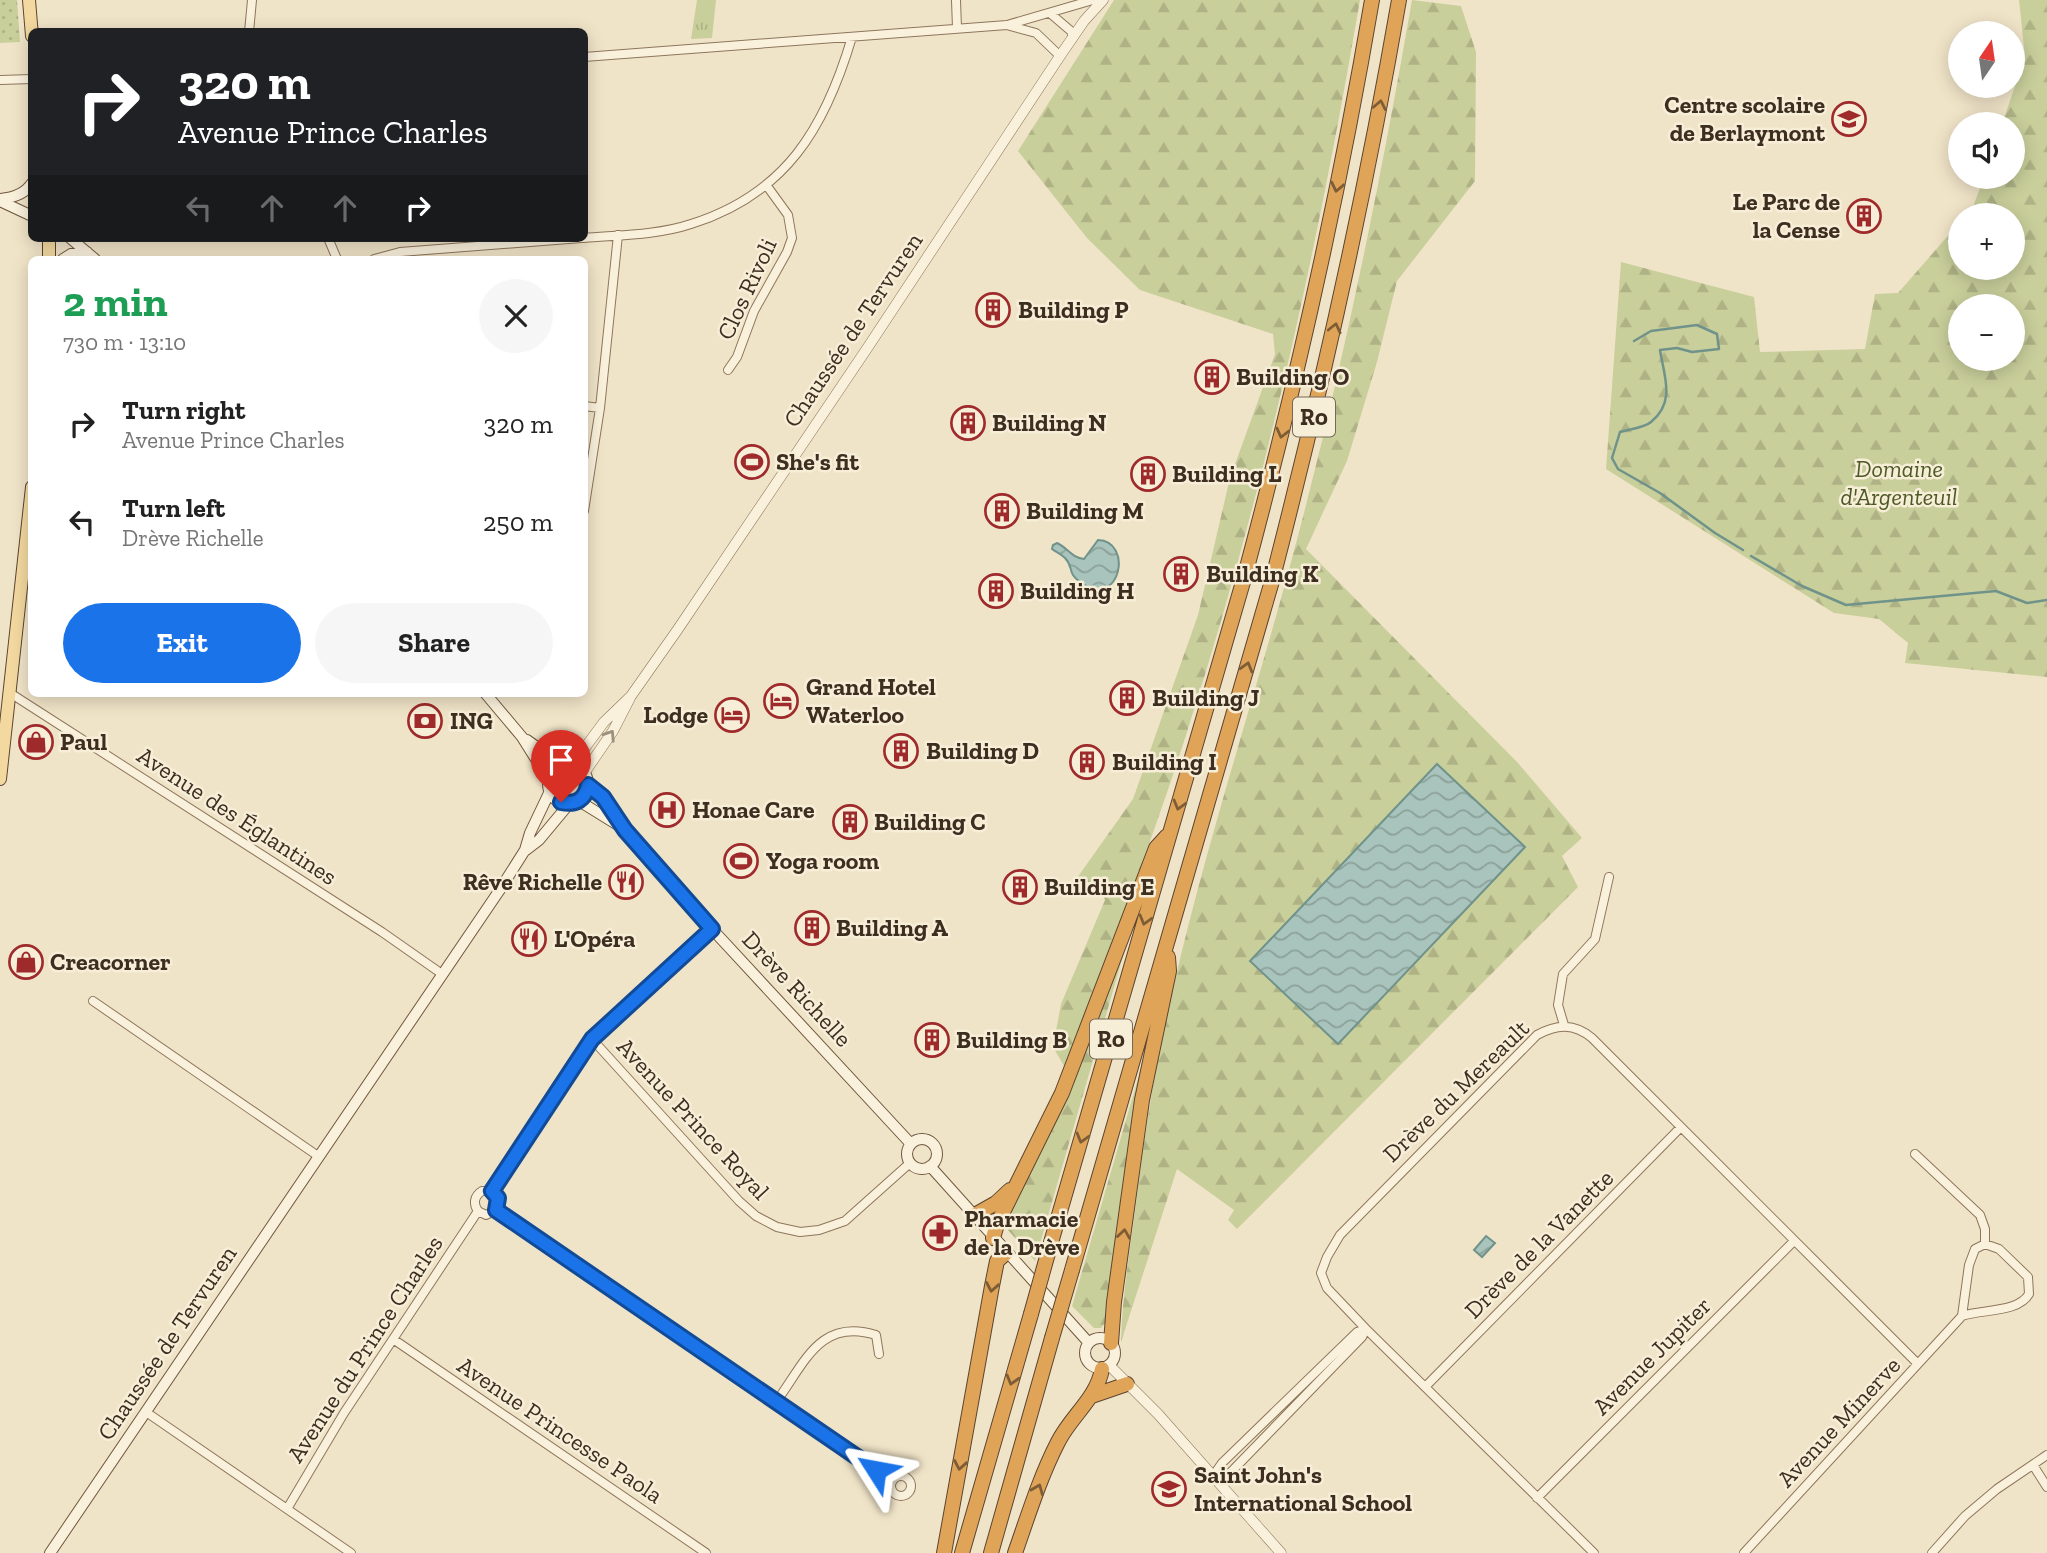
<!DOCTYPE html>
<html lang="en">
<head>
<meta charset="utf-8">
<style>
  body { margin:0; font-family:"Zilla Slab",serif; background:#f6f6f6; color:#222; height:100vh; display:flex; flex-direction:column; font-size:26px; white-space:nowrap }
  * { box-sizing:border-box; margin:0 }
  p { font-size:23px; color:#767676 }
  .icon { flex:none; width:38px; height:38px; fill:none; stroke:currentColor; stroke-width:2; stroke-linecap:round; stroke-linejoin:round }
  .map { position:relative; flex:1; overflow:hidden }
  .drawer { position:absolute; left:28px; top:256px; width:560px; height:441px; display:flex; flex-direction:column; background:#fff; border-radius:10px; box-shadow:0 4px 18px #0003 }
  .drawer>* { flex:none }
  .guide { position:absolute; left:28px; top:28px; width:560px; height:214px; border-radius:10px; box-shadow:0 4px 18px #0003; background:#202124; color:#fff; overflow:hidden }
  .needle { width:46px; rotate:13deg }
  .controls { position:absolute; left:1948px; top:21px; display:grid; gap:14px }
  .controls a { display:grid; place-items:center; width:77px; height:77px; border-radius:50%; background:#fff; box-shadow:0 4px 18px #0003; font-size:35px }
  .pin { position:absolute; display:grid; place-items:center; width:60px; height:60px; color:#fff; margin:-72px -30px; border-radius:50% 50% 50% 0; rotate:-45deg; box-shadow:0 0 7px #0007 }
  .pin .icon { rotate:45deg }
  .me { position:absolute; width:77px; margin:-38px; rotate:304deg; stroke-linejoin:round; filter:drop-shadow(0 0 5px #0008) }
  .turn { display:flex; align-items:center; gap:24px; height:147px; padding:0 35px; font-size:32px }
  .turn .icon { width:91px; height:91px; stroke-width:2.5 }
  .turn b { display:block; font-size:49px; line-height:60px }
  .lanes { display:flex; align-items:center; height:66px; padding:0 35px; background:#0003; justify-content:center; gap:35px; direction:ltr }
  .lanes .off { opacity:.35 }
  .round { display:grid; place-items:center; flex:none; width:74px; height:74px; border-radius:37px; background:#f6f6f6 }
  .head { display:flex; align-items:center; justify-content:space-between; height:119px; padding:0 35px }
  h1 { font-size:42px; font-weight:800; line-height:52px; color:#1e9e55 }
  .primary-button { display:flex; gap:14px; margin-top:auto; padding:14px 35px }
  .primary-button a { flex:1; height:80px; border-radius:42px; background:#1a73e8; color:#fff; font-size:28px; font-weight:800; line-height:80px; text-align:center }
  .primary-button a+a { background:#f6f6f6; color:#222 }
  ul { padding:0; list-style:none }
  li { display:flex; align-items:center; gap:21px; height:98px; padding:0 35px }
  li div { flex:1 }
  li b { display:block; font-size:26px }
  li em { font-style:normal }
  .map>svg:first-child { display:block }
  .grass { fill:url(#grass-tufts) }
  .forest { fill:url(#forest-firs); fill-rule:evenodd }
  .park { fill:url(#park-dots) }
  .water { fill:url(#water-waves); stroke:#6f938a; stroke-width:2 }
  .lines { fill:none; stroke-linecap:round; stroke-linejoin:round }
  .stream { stroke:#6f938a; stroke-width:2.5 }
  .minor-casing { stroke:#8d765c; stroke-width:10 }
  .tertiary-casing { stroke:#8d765c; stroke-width:11 }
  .secondary-casing { stroke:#6f573f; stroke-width:12 }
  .primary-casing { stroke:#5b4430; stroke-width:14 }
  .motorway-casing { stroke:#5b4430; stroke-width:16 }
  .minor { stroke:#faf1dc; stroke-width:8 }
  .tertiary { stroke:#faf1dc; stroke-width:10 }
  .secondary { stroke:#faf1dc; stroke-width:10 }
  .primary { stroke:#f3d9a0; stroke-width:12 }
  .motorway { stroke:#e0a458; stroke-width:14 }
  .motorway-bridge-casing { stroke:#5b4430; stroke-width:16; stroke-linecap:butt }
  .motorway-bridge { stroke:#e0a458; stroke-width:14 }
  .oneway { stroke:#7e5d36 }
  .oneway2 { stroke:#9c907e }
  .route-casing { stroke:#114b97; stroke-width:18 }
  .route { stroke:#1a73e8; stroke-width:12 }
  .labels { text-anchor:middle; stroke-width:5; stroke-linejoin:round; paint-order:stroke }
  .shield { fill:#f7eed8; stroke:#756857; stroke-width:2 }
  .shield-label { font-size:23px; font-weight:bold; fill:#3d2e20 }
  .poi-label { font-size:24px; font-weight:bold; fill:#3d2e20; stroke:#f7eed8; text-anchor:start }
  .street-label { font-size:24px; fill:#3d2e20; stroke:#f7eed8 }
  .park-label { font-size:24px; font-style:italic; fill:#4d5a26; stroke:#f7eed8 }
</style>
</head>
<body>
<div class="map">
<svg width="2047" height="1553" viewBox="0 0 2047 1553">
  <defs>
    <pattern id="grass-tufts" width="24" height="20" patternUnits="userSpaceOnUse" patternTransform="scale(1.75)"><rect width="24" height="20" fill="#c9cf9b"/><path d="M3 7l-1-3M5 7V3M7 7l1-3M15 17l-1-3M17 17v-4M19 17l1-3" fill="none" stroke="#aeb285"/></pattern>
    <pattern id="forest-firs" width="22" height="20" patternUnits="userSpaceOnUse" patternTransform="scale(1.75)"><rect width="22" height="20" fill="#c9cf9b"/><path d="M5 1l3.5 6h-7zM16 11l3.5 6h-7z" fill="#aeb285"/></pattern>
    <pattern id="park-dots" width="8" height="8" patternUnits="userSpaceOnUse" patternTransform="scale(1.75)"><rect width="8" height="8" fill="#c9cf9b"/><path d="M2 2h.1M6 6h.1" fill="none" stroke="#aeb285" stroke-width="1.8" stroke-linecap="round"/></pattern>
    <pattern id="water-waves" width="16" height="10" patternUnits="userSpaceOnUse" patternTransform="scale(1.75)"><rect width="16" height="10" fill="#a9c4bc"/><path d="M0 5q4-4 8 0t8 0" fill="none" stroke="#8ba098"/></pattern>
  </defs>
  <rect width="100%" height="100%" fill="#f0e4c8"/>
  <path class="grass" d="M697,0H716L712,38L691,39Z"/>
  <path class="forest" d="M1114,0H1360C1318,247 1264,493 1187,732C1151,845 1108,956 1064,1066L1053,1047L1061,1004L1105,900L1099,886L1077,878L1133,799L1198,615L1230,478L1275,354L1273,334L1140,290L1087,238L1018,151Z
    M1412,0L1461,6L1476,52L1475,181L1397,281L1377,362L1347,461L1306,549L1518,763L1582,838L1562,856L1578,887L1237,1229L1228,1220L1234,1210L1177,1169L1121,1342C1122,1296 1130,1250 1136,1204C1144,1143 1152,1081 1166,1020C1194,890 1234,762 1271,634C1331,425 1375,214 1412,0Z
    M2019,0H2047V677L1905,663L1908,643L1879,619L1834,613L1606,469L1621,262L1754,297L1760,352L1865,349L1875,294L1898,293L1960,222V268H2012V215H1966L1973,207L1984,177H2012V124H2002L2025,57ZM2012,306V359H1960V306Z
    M1124,953L1035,1261L1001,1222L1074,1077Z
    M1148,1044L1107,1321L1101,1328H1094L1072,1306Z"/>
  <path class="park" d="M0,0H17L20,42L0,43Z"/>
  <path class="water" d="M1098,540C1133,541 1121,608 1083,584C1065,572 1075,568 1065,558C1061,554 1056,552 1052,549L1053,545L1057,543C1068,548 1072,558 1084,559Z
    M1437,764L1525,847L1338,1044L1250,961Z
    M1486,1236L1495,1243L1482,1257L1474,1250Z"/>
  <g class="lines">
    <path class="stream" d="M1634,341L1651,331L1697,325L1717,334L1719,349L1692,352L1677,348L1660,350C1664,376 1676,402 1651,422C1644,428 1629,429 1620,432L1612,458L1618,469L1660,493L1715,533L1743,550
      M1751,556L1802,586L1846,605L1996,591L2027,603L2047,600"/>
    <g class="minor-casing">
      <path id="minor" d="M956,0L957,28
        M1051,14L1072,32V39
        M1010,26L1036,33L1060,56
        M249,32L252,0
        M584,57L1007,25L1093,0
        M0,80L32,79
        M328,238L337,259
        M584,238C620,235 658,235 691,224C786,194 825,128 852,37
        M374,259L400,252L581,238
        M728,370L737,357L754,311L787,252L792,238L788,215L767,186
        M584,406L600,408
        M584,511L600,408L618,235
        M10,693L382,932L442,974
        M93,1001L318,1156
        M1564,1025L1558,1005L1563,974L1595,939L1609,877
        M592,1039L739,1201L756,1216L777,1227L800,1232L819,1230L845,1221L910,1163
        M1915,1154L1980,1215L1985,1229V1244
        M492,1191L592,1039L712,929
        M496,1210L892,1480
        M478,1211L486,1215L496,1210L498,1198L492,1191
        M478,1211C473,1204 474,1196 482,1191H492
        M1366,1329L1362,1337L1230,1473L1223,1477L1213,1476L1222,1463L1357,1332Z
        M393,1339L706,1553
        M1426,1386L1680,1128
        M776,1402C804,1365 819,1317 876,1335L879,1354
        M146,1412L351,1553
        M2033,1465L2047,1487
        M891 1486a10 10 0 1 1 20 0a10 10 0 1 1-20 0Z
        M1537,1498L1794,1241
        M287,1509L344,1413L478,1211
        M1594,1553L1366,1329L1327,1288L1321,1273L1327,1257L1340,1235L1537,1035C1557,1024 1574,1023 1592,1038L1918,1364
        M1744,1553L1962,1316C1982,1309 2018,1313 2029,1294L2028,1277L1999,1249L1985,1244L1975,1249L1969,1265L1962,1316
        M1932,1553L1965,1516L1997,1489L2047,1455"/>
    </g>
    <g class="tertiary-casing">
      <path id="tertiary" d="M572,765L604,722L631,696L678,629L868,347L1060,56L1084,21L1103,0
        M585,772L613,731L630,698
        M1110,1366L1158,1414L1281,1553"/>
    </g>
    <g class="secondary-casing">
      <path id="secondary" d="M0,199C12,198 25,194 32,183
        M0,201L32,216
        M70,238L95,259
        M63,259L71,254L87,252
        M485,693L522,737L549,780
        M527,740L562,765
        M548 784a20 20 0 1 1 40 0a20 20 0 1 1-40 0Z
        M588,785L603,797L625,830L712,929L911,1144
        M579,801L621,827
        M526,850L539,840L569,804
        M907 1154a15 15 0 1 1 30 0a15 15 0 1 1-30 0Z
        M930,1166L1089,1343
        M1085 1353a15 15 0 1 1 30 0a15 15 0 1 1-30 0Z
        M50,1553L499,891L525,850L530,833L550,791"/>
    </g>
    <g class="primary-casing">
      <path id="primary" d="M29,0L32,36
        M49,238V259
        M0,779L32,487"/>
    </g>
    <g class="motorway-casing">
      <path id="motorway" d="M973,1216L996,1203L1010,1190
        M993,1238L997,1224L1062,1093L1156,848L1167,836
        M1050,1246L1245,575C1296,385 1339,194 1372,0
        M1072,1270L1272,581C1322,388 1365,196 1399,0
        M1111,1343L1114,1302L1142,1100L1169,971L1168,957
        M1092,1396L1127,1384
        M944,1553L992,1286L997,1261L1006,1253
        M962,1553L1031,1314
        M991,1553L1052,1338
        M1015,1553C1028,1516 1040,1477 1058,1442C1071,1416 1097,1398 1102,1369"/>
    </g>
    <use href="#minor" class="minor"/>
    <use href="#tertiary" class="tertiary"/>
    <use href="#secondary" class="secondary"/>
    <use href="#primary" class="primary"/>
    <use href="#motorway" class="motorway"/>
    <g class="motorway-bridge-casing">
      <path id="motorway-bridge" d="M1031,1314L1050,1246
        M1052,1338L1072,1270"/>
    </g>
    <use href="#motorway-bridge" class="motorway-bridge"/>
  </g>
  <defs><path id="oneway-chevron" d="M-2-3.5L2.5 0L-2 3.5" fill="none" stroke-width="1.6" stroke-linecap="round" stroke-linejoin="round" transform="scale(1.75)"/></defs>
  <g class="oneway">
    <use href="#oneway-chevron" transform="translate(1380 105) rotate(-79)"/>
    <use href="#oneway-chevron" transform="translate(1337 187) rotate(102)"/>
    <use href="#oneway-chevron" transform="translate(1335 328) rotate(-77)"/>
    <use href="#oneway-chevron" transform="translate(1282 433) rotate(104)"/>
    <use href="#oneway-chevron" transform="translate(1247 667) rotate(-74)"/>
    <use href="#oneway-chevron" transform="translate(1179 805) rotate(106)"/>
    <use href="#oneway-chevron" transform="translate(1145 920) rotate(106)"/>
    <use href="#oneway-chevron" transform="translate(1082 1138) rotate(106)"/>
    <use href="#oneway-chevron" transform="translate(1124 1234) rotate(-82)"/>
    <use href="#oneway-chevron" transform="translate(992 1287) rotate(100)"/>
    <use href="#oneway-chevron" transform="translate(1012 1380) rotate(106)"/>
    <use href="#oneway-chevron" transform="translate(960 1465) rotate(100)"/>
    <use href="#oneway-chevron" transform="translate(1038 1489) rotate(-68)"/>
  </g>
  <use class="oneway2" href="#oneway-chevron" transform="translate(610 735) rotate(-57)"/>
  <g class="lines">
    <g class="route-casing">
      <path id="route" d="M561,802C576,805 585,800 588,785L603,797L625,830L712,929L592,1039L492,1191L498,1198L496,1210L876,1470"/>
    </g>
    <use href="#route" class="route"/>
  </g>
  <defs>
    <g id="school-ring" transform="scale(1.75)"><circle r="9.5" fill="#f7eed8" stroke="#9e2a2b" stroke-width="1.5"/><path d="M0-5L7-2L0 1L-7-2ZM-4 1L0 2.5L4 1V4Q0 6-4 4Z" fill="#9e2a2b"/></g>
    <g id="building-ring" transform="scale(1.75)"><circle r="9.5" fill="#f7eed8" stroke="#9e2a2b" stroke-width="1.5"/><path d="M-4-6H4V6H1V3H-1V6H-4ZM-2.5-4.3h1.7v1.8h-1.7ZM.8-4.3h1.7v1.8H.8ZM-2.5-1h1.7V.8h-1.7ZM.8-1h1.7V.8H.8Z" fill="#9e2a2b"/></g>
    <g id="stadium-ring" transform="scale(1.75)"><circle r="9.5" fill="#f7eed8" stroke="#9e2a2b" stroke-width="1.5"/><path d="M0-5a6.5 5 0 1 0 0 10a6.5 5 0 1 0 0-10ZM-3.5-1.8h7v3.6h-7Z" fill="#9e2a2b"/></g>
    <g id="hotel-ring" transform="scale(1.75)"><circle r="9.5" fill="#f7eed8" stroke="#9e2a2b" stroke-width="1.5"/><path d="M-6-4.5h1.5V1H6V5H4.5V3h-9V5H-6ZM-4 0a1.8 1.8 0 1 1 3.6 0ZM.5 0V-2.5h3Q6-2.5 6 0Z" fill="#9e2a2b"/></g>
    <g id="bank-ring" transform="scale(1.75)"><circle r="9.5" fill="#f7eed8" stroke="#9e2a2b" stroke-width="1.5"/><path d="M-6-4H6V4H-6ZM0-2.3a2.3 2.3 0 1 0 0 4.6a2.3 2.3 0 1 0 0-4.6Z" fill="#9e2a2b"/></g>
    <g id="shop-ring" transform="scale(1.75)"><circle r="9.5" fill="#f7eed8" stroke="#9e2a2b" stroke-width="1.5"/><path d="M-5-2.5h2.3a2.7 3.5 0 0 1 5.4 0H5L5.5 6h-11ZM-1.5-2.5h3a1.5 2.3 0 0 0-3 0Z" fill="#9e2a2b"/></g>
    <g id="hospital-ring" transform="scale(1.75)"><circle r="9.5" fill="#f7eed8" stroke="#9e2a2b" stroke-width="1.5"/><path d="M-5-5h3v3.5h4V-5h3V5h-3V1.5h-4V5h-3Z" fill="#9e2a2b"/></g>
    <g id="restaurant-ring" transform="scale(1.75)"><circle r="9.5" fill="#f7eed8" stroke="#9e2a2b" stroke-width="1.5"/><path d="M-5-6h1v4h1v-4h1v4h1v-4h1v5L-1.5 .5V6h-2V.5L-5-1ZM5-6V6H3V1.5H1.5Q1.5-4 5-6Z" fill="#9e2a2b"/></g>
    <g id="pharmacy-ring" transform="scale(1.75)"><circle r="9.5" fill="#f7eed8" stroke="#9e2a2b" stroke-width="1.5"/><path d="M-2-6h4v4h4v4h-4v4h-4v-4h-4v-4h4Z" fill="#9e2a2b"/></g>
  </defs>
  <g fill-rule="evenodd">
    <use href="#school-ring" x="1849" y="119"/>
    <use href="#building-ring" x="1864" y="216"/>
    <use href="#building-ring" x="993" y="310"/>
    <use href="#building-ring" x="1212" y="377"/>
    <use href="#building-ring" x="968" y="423"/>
    <use href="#stadium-ring" x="752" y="462"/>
    <use href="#building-ring" x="1148" y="474"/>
    <use href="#building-ring" x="1002" y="511"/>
    <use href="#building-ring" x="1181" y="574"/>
    <use href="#building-ring" x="996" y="591"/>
    <use href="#building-ring" x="1127" y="698"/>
    <use href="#hotel-ring" x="781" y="701"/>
    <use href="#hotel-ring" x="732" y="715"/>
    <use href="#bank-ring" x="425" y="721"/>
    <use href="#shop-ring" x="36" y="742"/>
    <use href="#building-ring" x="901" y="751"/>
    <use href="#building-ring" x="1087" y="762"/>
    <use href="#hospital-ring" x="667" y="810"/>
    <use href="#building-ring" x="850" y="822"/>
    <use href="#stadium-ring" x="741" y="861"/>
    <use href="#restaurant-ring" x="626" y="882"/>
    <use href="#building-ring" x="1020" y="887"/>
    <use href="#building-ring" x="812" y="928"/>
    <use href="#restaurant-ring" x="529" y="939"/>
    <use href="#shop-ring" x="26" y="962"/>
    <use href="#building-ring" x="932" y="1040"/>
    <use href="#pharmacy-ring" x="940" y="1233"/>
    <use href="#school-ring" x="1169" y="1489"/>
  </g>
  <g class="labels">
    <g class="shield">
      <rect x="1293" y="397.5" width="42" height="39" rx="5"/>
      <rect x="1090" y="1019.5" width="42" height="39" rx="5"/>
    </g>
    <g class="shield-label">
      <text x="1314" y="425">R0</text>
      <text x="1111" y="1047">R0</text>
    </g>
    <g class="poi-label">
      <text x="1825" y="113" text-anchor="end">Centre scolaire<tspan x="1825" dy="28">de Berlaymont</tspan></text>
      <text x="1840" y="210" text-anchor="end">Le Parc de<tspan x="1840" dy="28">la Cense</tspan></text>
      <text x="1018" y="318">Building P</text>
      <text x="1236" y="385">Building O</text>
      <text x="992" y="431">Building N</text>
      <text x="776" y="470">She's fit</text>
      <text x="1172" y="482">Building L</text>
      <text x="1026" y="519">Building M</text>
      <text x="1206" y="582">Building K</text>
      <text x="1020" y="599">Building H</text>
      <text x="806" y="695">Grand Hotel<tspan x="806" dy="28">Waterloo</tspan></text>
      <text x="1152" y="706">Building J</text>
      <text x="708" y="723" text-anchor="end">Lodge</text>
      <text x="450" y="729">ING</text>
      <text x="60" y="750">Paul</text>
      <text x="926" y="759">Building D</text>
      <text x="1112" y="770">Building I</text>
      <text x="692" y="818">Honae Care</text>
      <text x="874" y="830">Building C</text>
      <text x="766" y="869">Yoga room</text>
      <text x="602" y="890" text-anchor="end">Rêve Richelle</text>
      <text x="1044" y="895">Building E</text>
      <text x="836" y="936">Building A</text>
      <text x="554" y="947">L'Opéra</text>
      <text x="50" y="970">Creacorner</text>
      <text x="956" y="1048">Building B</text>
      <text x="964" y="1227">Pharmacie<tspan x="964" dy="28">de la Drève</tspan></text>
      <text x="1194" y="1483">Saint John's<tspan x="1194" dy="28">International School</tspan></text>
    </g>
    <g class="street-label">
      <text transform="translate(747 289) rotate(-65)" y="8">Clos Rivoli</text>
      <text transform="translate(853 330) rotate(-56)" y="8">Chaussée de Tervuren</text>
      <text transform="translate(237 816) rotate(33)" y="8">Avenue des Églantines</text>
      <text transform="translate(797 989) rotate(47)" y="8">Drève Richelle</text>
      <text transform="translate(1456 1091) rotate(-44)" y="8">Drève du Mereault</text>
      <text transform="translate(693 1119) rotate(47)" y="8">Avenue Prince Royal</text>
      <text transform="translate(1539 1244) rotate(-45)" y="8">Drève de la Vanette</text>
      <text transform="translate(167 1343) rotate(-56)" y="8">Chaussée de Tervuren</text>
      <text transform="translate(365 1349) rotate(-57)" y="8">Avenue du Prince Charles</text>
      <text transform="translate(1652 1356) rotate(-45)" y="8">Avenue Jupiter</text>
      <text transform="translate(1839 1422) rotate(-47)" y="8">Avenue Minerve</text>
      <text transform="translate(560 1430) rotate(34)" y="8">Avenue Princesse Paola</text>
    </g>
    <g class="park-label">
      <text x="1899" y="477">Domaine<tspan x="1899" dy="28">d'Argenteuil</tspan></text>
    </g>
  </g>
</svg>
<div class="controls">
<a><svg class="needle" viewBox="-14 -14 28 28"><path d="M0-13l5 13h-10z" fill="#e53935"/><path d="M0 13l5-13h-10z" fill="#767676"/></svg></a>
<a><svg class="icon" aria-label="sound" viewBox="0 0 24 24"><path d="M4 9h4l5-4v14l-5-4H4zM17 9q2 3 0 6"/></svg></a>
<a>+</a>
<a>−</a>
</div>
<div class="pin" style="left:561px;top:802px;background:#d93025"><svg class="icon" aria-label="arrive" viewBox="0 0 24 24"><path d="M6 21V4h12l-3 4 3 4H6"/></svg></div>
<svg class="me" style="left:876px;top:1470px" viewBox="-20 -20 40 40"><path d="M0-17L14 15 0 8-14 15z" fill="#1a73e8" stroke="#fff" stroke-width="4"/></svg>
<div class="guide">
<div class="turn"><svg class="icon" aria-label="right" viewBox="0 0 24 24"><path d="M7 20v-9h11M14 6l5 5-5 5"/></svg><div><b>320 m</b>Avenue Prince Charles</div></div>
<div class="lanes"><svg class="icon off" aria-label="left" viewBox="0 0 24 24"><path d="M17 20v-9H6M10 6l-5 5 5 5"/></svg><svg class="icon off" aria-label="ahead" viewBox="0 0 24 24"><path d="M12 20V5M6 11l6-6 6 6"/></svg><svg class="icon off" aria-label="ahead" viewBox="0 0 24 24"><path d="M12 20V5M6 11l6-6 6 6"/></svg><svg class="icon" aria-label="right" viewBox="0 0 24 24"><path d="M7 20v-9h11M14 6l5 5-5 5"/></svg></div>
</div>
<section class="drawer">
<div class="head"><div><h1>2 min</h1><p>730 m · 13:10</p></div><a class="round"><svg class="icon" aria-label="close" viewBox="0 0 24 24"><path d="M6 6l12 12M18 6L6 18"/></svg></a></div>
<ul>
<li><svg class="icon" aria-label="right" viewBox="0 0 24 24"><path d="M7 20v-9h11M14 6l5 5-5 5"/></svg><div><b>Turn right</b><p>Avenue Prince Charles</p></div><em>320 m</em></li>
<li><svg class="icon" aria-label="left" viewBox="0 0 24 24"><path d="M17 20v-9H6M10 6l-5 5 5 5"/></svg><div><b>Turn left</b><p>Drève Richelle</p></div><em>250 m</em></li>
</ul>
<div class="primary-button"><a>Exit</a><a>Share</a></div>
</section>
</div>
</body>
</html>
